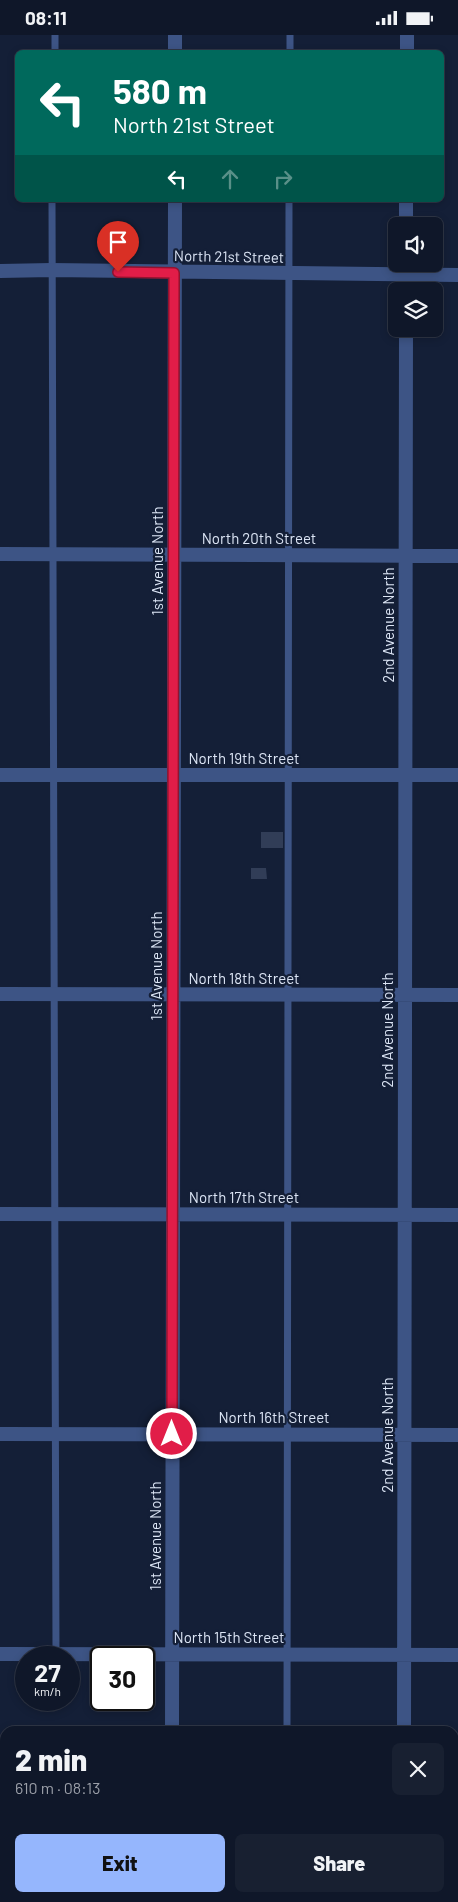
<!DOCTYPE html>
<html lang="en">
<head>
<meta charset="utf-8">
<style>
  body { margin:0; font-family:Barlow,sans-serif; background:#182031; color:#f1f3f6; height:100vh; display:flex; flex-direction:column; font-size:19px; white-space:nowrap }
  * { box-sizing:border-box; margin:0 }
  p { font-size:16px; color:#9b9fa8 }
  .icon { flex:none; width:28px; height:28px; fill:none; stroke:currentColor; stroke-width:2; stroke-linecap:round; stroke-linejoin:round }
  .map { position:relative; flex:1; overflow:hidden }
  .panel { position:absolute; left:0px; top:1691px; width:459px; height:176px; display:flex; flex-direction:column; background:#0f1729; border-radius:15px 15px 0 0; box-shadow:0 2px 8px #0003,0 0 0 1px #2f3646 }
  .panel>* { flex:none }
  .top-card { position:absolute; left:15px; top:15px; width:429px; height:152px; border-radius:8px; box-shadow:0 2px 8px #0003,0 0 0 1px #2f3646; background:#00695c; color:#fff; overflow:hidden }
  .buttons { position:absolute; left:388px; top:182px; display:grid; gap:10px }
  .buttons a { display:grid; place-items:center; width:55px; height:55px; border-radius:8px; background:#0f1729; box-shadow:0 2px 8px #0003,0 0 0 1px #2f3646; font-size:25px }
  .speed { position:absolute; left:15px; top:1611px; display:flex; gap:10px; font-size:25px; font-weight:700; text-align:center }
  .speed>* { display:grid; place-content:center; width:65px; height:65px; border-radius:50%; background:#0f1729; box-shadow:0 2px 8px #0003,0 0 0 1px #2f3646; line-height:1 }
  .speed small { font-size:12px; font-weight:400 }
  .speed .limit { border:2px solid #111; border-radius:8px; background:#fff; color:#111 }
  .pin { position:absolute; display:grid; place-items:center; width:42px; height:42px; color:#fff; margin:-51px -21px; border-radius:50% 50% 50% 0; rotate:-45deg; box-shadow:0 0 5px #0007 }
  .pin .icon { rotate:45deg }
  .me { position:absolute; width:55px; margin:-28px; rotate:0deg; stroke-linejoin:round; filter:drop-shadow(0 0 4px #0008) }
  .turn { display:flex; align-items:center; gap:18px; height:105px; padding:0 15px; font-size:22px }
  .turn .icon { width:65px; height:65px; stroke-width:2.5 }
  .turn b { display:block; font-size:35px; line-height:42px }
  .lanes { display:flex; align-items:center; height:48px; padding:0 15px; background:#0003; justify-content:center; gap:25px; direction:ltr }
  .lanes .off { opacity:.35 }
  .round { display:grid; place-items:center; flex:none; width:52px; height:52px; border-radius:8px; background:#182031 }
  .headline { display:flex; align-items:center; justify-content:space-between; height:85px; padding:0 15px }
  h1 { font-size:30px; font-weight:800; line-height:38px }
  .primary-button { display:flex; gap:10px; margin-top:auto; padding:10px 15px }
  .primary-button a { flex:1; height:58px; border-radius:8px; background:#95b6fd; color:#111; font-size:20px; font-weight:800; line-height:58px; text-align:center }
  .primary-button a+a { background:#182031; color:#f1f3f6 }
  .status { display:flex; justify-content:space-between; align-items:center; height:35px; padding:0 25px; background:#0f1729; direction:ltr }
  .status svg { height:14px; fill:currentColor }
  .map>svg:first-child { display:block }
  .building { fill:#313d57 }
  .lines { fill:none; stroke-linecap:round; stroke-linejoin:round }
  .service { stroke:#3d5485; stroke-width:7 }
  .minor { stroke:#3d5485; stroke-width:14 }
  .route-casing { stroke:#92132f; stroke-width:12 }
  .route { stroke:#e11d48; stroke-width:9 }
  .labels { text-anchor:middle; stroke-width:4.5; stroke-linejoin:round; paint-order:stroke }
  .street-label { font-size:15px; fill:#dce5f5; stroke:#141f37 }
</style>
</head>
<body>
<div class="status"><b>08:11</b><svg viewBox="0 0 49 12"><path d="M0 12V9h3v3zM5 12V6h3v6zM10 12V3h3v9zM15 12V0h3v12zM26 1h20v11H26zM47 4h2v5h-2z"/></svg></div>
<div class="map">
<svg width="458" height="1867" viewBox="0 0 458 1867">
  <rect width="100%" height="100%" fill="#141f37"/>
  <path class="building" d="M261,797H283V813H261Z
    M251,833H266L267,844H251Z"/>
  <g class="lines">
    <path class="service" d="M55,18V0
      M290,18V0
      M52,165L56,1619
      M287,1696L289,165
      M57,1862V1867
      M289,1862V1867"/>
    <path class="minor" d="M175,18V0
      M407,18V0
      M406,191V165
      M0,236L51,235L458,240
      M406,256V229
      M0,519L458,521
      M0,740H458
      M0,959L458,960
      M0,1179L458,1180
      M0,1399L458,1400
      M0,1619L458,1620
      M172,1696L175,165
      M404,1696L406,294
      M0,1838H5
      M454,1840H458
      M170,1862V1867
      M403,1862V1867"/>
  </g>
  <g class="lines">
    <g class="route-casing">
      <path id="route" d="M118,237L174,238L172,1399"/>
    </g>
    <use href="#route" class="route"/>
  </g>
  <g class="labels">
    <g class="street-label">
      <text transform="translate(229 222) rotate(1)" y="5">North 21st Street</text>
      <text x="259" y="509">North 20th Street</text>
      <text transform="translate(158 526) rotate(-90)" y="5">1st Avenue North</text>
      <text transform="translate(389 590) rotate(-90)" y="5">2nd Avenue North</text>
      <text x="244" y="729">North 19th Street</text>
      <text transform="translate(157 931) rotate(-90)" y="5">1st Avenue North</text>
      <text x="244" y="949">North 18th Street</text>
      <text transform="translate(388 995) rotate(-90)" y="5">2nd Avenue North</text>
      <text x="244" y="1168">North 17th Street</text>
      <text x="274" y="1388">North 16th Street</text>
      <text transform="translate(388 1400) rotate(-90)" y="5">2nd Avenue North</text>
      <text transform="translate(156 1501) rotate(-90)" y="5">1st Avenue North</text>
      <text x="229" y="1608">North 15th Street</text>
    </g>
  </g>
</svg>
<div class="buttons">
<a><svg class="icon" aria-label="sound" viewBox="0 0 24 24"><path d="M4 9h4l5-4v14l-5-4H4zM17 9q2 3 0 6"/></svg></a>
<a><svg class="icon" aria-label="layers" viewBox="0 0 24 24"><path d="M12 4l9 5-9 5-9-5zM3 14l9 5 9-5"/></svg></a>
</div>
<div class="speed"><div>27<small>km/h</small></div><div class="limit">30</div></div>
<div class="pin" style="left:118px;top:237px;background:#d93025"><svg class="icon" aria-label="arrive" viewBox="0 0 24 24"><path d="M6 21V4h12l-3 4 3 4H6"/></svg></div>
<svg class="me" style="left:172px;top:1399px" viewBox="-20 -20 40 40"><circle r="17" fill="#e11d48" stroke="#fff" stroke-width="3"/><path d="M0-11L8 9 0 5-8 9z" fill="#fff"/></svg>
<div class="top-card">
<div class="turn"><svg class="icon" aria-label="left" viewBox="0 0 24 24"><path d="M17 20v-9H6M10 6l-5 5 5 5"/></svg><div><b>580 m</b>North 21st Street</div></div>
<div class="lanes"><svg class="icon" aria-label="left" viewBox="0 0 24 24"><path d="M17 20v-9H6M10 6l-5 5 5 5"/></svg><svg class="icon off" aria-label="ahead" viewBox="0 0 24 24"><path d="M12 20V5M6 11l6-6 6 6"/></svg><svg class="icon off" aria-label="right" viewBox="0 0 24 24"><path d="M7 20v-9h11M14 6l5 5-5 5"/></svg></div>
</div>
<section class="panel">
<div class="headline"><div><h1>2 min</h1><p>610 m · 08:13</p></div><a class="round"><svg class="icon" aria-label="close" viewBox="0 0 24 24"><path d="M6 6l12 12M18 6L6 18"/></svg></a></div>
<div class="primary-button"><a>Exit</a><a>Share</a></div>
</section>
</div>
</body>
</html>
